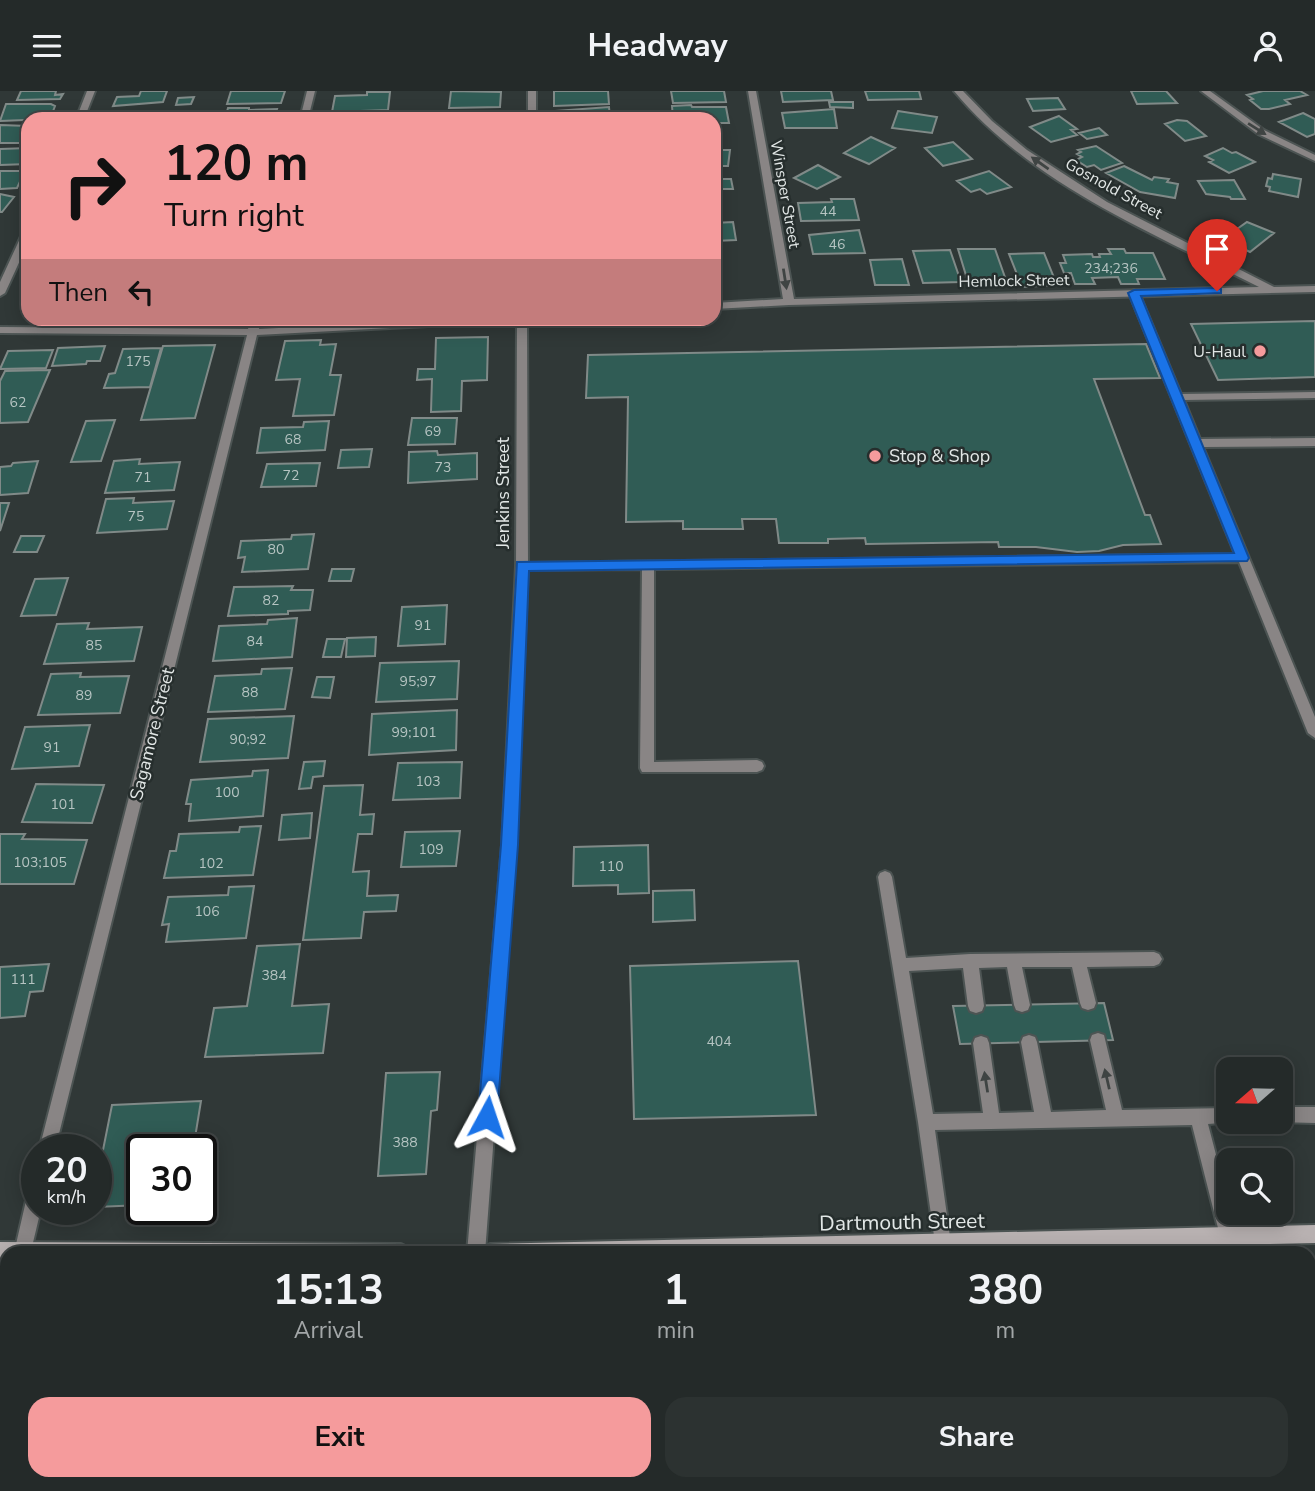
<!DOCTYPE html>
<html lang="en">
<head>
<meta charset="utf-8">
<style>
  body { margin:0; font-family:"Nunito Sans",sans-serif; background:#2c3231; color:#f1f3f6; height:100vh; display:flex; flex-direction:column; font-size:26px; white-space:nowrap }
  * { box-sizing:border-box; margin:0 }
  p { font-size:23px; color:#a3a7a8 }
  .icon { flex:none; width:38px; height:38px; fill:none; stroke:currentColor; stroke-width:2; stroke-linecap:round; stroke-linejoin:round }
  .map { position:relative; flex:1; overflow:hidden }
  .panel { position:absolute; left:0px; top:1155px; width:1316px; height:245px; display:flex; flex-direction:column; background:#242a29; border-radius:21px 21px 0 0; box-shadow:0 4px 18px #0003,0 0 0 2px #414646 }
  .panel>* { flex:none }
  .top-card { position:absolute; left:21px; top:21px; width:700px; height:214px; border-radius:21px; box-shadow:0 4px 18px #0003,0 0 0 2px #414646; background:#f59b9c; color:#111; overflow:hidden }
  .needle { width:46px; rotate:250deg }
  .controls { position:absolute; left:1216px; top:966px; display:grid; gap:14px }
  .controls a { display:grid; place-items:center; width:77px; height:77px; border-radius:14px; background:#242a29; box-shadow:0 4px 18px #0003,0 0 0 2px #414646; font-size:35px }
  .speed { position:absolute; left:21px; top:1043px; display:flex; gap:14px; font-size:35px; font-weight:700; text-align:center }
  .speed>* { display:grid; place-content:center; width:91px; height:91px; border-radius:50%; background:#242a29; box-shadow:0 4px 18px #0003,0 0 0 2px #414646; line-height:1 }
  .speed small { font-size:18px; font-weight:400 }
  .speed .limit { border:4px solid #111; border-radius:10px; background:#fff; color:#111 }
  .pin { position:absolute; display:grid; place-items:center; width:60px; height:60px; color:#fff; margin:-72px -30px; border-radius:50% 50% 50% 0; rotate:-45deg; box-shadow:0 0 7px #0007 }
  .pin .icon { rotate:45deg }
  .me { position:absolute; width:77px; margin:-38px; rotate:5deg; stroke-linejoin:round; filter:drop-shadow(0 0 5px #0008) }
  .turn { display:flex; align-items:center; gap:24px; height:147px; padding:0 28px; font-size:32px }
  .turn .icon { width:91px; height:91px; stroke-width:2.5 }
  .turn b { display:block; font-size:49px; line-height:60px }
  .then { display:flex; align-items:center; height:66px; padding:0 28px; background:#0003; gap:14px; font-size:26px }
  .eta { display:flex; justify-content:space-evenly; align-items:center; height:119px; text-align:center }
  .eta b { font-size:42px; font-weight:700; line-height:49px }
  .cta { display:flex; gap:14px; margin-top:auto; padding:14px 28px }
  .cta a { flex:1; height:80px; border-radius:21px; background:#f59b9c; color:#111; font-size:28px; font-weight:700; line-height:80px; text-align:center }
  .cta a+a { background:#2c3231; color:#f1f3f6 }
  header { display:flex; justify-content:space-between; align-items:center; height:91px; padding:0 28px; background:#242a29; font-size:32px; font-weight:700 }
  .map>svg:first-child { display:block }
  .building { fill:#305c55; stroke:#808a88; stroke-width:2 }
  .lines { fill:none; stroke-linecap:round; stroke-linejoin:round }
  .service-casing { stroke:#4c5453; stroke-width:4 }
  .minor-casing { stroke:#4c5453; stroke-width:4 }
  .secondary-casing { stroke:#4c5453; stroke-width:4 }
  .service { fill:#898585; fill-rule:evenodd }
  .minor { fill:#898585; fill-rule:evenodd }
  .secondary { fill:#b8b1b1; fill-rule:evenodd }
  .oneway { fill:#3f4443 }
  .route { fill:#1a73e8; stroke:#114b97; stroke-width:2 }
  .poi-dot { fill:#f59b9c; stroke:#262e2d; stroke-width:2.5 }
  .labels { text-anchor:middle; stroke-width:5; stroke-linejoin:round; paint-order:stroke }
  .number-label { font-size:14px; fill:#b6c4c2 }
  .far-street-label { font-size:16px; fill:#e2e7e6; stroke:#262e2d }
  .far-poi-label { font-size:16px; fill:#e2e7e6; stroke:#262e2d; text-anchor:end }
  .poi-label { font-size:18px; fill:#e2e7e6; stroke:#262e2d; text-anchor:start }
  .street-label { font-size:18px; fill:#e2e7e6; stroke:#262e2d }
  .near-street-label { font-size:21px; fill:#e2e7e6; stroke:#262e2d }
</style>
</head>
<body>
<header><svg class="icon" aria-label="menu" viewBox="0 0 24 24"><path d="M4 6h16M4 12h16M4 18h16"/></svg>Headway<svg class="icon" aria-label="person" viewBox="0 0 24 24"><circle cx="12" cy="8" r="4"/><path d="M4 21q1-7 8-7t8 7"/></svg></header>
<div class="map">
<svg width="1315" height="1400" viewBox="0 0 1315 1400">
  <rect width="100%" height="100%" fill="#303837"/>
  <path class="building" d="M21,0H56L55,4L63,3L60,8L17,9Z
    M141,0H167L163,11L113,15L117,6L139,5Z
    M231,0H285L281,12L227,13Z
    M451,0L501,1L500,16L449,17Z
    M554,0H608L609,13L554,15Z
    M671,0H724L726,11L673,12Z
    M781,0H831L833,9L783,11Z
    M865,0H919L921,8L868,9Z
    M1131,0H1166L1177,12L1137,13Z
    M1263,0H1300L1307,4L1285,9L1290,13L1269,18H1261L1250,9L1253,8L1247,4Z
    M367,1H390L388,19L332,21L335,5L367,4Z
    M194,6L191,13L176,14L178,7Z
    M1058,7L1065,18L1033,20L1027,8Z
    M829,11H853V17L830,16Z
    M6,13H51L55,15L50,28L0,30Z
    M691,14L692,16H726L729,32H714V28H673L672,15Z
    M609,16L610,28H556V20Z
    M228,17H249V19L277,18L274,28H225Z
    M834,18L837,37H785L782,22Z
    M157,20L154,28H104L106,22Z
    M395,20H416L415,28H393Z
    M898,20L937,26L932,42L892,37Z
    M1303,22L1315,28V43L1307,46L1279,31Z
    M496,23V28H443V24Z
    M1059,25L1077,38L1071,39L1077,44L1051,51L1030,36Z
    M1177,29L1187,30L1206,45L1185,50L1165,33Z
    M0,34L28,35V52H0Z
    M1099,37L1107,44L1087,48L1079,42Z
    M871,46L895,57L869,73L844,62Z
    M953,51L972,68L943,75L925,57Z
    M1096,55L1122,72L1101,79L1094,74L1087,76L1076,69L1082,66L1077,63L1081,61L1078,59Z
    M28,57V73L0,74V58Z
    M1223,57L1232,62L1236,61L1255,71L1229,82L1209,71L1213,69L1205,65Z
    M714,59H730L728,75H714Z
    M818,74L840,86L817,98L794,87Z
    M1124,75L1152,89L1154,86L1169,88L1167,91L1178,93L1175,107L1140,101L1106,82Z
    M0,80H25L17,97L0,98Z
    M989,80L1011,96L987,103L980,98L971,101L957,90Z
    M1273,83L1301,88L1298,106L1269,100L1270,96L1266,95L1268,87L1272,88Z
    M714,88H731L733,98H714Z
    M1234,89L1245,108H1231L1230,106L1206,103L1198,90Z
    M0,103L14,106L2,121H0Z
    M831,108H854L859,129L801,130L798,112L832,111Z
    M733,131L736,149L714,150V132Z
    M1247,131L1274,142L1250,161L1223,148Z
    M859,139L865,162L813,163L809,144Z
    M958,158H995L1007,192L987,195L985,191H968Z
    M1108,158H1124L1126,162H1153L1165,188H1137L1139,193H1121L1118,186L1092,187L1095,193H1075L1071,182H1064L1060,172H1066L1063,164L1092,163L1093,166H1100L1099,163H1111Z
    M950,159L961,191L923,192L913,160Z
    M1044,162L1057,194L1022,196L1009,163Z
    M902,168L909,194H875L870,169Z
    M1315,230V286L1218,289L1191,233Z
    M488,246L487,289L462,290L461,320L431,321L432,288L417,289L418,278H435L436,247Z
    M321,249L320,254L336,253L330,284H341L334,324L293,325L300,288L276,289L285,250Z
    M1146,253L1160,287L1094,288L1145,424H1150L1161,453L1123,454L1099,460L1077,461L1036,456H999L998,451L866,453L865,447L828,448V452H779L776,428H742L743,438H683V430L626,431L628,306L586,307L588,264Z
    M215,254L195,327L141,329L163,255Z
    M105,255L100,270H87L86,273L52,275L58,257Z
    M161,257L150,296L104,297L109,283L115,282L123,258Z
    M53,259L46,277L0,278L8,260Z
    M50,279L28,331L0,332V290L5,280Z
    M412,327H457L455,353L408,354Z
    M115,329L101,370L71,371L86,330Z
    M329,330L325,359L257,362L261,337L303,336L304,331Z
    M372,358L369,376L338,377L341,359Z
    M437,360L438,364L477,362V388L408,392L409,361Z
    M140,368L139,373L180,371L174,399L105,402L114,370Z
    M38,370L28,402L0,404V376L11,375L13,372Z
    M320,372L316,395L261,396L267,373Z
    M134,407L133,412L174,410L167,438L97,442L106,408Z
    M0,412H9L0,440Z
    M314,443L308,478L242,481L245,466L238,467L241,450L291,448L292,444Z
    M21,445H44L37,461H14Z
    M332,478H354L351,490H329Z
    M68,487L56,524L21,525L35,488Z
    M293,495L291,499H313L310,519L288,520V523L228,525L234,496Z
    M447,514L445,553L398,555L402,516Z
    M297,527L292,566L213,570L219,535L267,533L268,529Z
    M89,532L87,538L142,536L134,570L44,573L57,533Z
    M376,546L375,565L346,566L347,547Z
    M327,548H345L341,566H323Z
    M459,570L457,608L376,611L380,572Z
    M292,577L285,618L208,621L215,585L261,583L262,578Z
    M81,582L80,586L129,585L120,622L38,624L51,583Z
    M317,586H334L330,607L312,606Z
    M457,619L456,659L369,664L372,623Z
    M294,625L288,667L200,671L208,628Z
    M90,634L79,675L12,678L25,636Z
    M325,670L323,685L313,686L311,697L299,698L304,671Z
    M462,671L460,707L393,709L398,672Z
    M268,679L263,725L189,730L191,713H186L191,689L252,685L253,680Z
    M36,693L104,694L92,732L22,731Z
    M363,694L360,724L374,723L372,743H358L353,781L369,780L367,805L398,804L396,820L364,821L361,847L303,849L324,695Z
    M312,722L310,747L279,749L282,724Z
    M261,735L253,784L164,787L170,760H176L179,743L239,741L240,736Z
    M460,740L456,775L401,776L405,741Z
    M0,743H25L22,748L87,749L74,793H0Z
    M648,754L649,802L618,803V794L573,795L574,756Z
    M254,795L246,847L166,851L169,833L162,834L168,806L228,804L229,796Z
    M694,799L695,829L653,831V800Z
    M300,853L292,915L329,913L323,962L205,966L214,917L247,915L257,855Z
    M798,870L816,1024L634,1028L630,875Z
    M49,873L43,900L30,901L25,925L0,927V876Z
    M1104,912L1113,949L960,953L953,915Z
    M440,981L437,1019L431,1020L426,1083L378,1085L386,982Z
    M201,1010L193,1059H142V1114L96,1116V1094L112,1014Z
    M218,1061L211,1111H201V1062Z
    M0,1228H7V1393H89L87,1400H0Z
    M210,1393H299L298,1400H209Z
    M894,1393H959L960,1396L975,1395L976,1400H895Z
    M1088,1393H1155L1157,1400H1089Z"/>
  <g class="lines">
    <g class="service-casing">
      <path id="service" d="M1134,199L1139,202L1181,303L1315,301V307L1184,309L1200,348L1315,347V355L1203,356L1315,626V647L1308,642L1239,471L654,478V671L757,669L762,671L764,675L762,679L757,681H642L640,677L642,478L522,479L516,475L518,472L1235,463L1129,202Z
        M885,780L890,782L892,786L906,867L970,863L1154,861L1159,863L1162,868L1159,873L1154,875L1087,876L1096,912L1094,917L1088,919L1082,917L1080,912L1072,876H1022L1030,914L1028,919L1022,921L1016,919L1014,914L1007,876L979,877L984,915L982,920L976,922L970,920L968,915L963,877L909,880L933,1023L983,1022L973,952L975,947L981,945L987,947L989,952L999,1022L1034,1021L1021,951L1023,946L1029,944L1035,946L1037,951L1051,1021L1106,1019L1090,949L1092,944L1098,942L1104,944L1122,1019L1228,1017V1031H1234L1208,1033L1228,1110V1122H1232L1238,1145L1235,1151L1229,1154L1223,1151L1220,1145L1192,1034L935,1039L951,1153L948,1159L942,1162L936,1159L918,1031L878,786L880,782Z
        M1281,1016H1315V1032L1278,1031H1281Z
        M416,1393H436L435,1400H415Z"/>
    </g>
    <g class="minor-casing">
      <path id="minor" d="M87,0H95L84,28H76Z
        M307,0H315L308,28H300Z
        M528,0H536V28H528Z
        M748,0H756L794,208L1259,196C1153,142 1032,94 954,0H963L992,30L1027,59L1107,111L1274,196L1315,195V201L789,214L714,218V212L783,208Z
        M1201,0H1210L1264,39L1315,64V70L1258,43Z
        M28,138V152L5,202L0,205V191L23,141Z
        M251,228H261L259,238L454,228H509L504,231L257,244L55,1059H39L247,244L0,242V236L248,238Z
        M517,228H527L528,475L516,754L485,1162H467L502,754L516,475Z
        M37,1093V1118H41L31,1160L30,1162H14L28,1101L31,1095Z
        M146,1393H166L165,1400H145Z"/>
    </g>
    <g class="secondary-casing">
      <path id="secondary" d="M1315,1134V1152L872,1162H481L484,1156L490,1153Z
        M0,1151L401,1153L407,1156L410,1162H7V1169H0Z"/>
    </g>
    <use href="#service" class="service"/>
    <use href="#minor" class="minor"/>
    <use href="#secondary" class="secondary"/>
  </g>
  <defs><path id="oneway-solid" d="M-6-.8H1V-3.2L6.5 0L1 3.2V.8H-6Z" transform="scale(1.75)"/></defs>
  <g class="oneway">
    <use href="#oneway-solid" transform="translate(1257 38) rotate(32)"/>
    <use href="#oneway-solid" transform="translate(1040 72) rotate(-145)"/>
    <use href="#oneway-solid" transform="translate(785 188) rotate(81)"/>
    <use href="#oneway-solid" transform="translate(1107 988) rotate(-103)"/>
    <use href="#oneway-solid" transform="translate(986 991) rotate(-99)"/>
  </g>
  <path class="route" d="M1217,197L1221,198V202L1141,205L1249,467L1247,470L529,480L518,754L497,1026L494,1033L487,1035L481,1033L478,1026L501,754L517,471L1234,462L1128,202L1134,199Z"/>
  <g class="poi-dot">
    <circle cx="1260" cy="260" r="7"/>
    <circle cx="875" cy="365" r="7"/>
  </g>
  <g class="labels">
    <g class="number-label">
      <text x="828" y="125">44</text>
      <text x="837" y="158">46</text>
      <text x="1111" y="182">234;236</text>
      <text x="138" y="275">175</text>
      <text x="18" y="316">62</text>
      <text x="433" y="345">69</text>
      <text x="293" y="353">68</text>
      <text x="443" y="381">73</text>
      <text x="291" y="389">72</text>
      <text x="143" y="391">71</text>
      <text x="136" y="430">75</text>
      <text x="276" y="463">80</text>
      <text x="271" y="514">82</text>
      <text x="423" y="539">91</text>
      <text x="255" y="555">84</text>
      <text x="94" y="559">85</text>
      <text x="418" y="595">95;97</text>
      <text x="250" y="606">88</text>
      <text x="84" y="609">89</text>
      <text x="414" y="646">99;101</text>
      <text x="248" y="653">90;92</text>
      <text x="52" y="661">91</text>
      <text x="428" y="695">103</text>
      <text x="227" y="706">100</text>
      <text x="63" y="718">101</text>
      <text x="431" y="763">109</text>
      <text x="40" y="776">103;105</text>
      <text x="211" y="777">102</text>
      <text x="611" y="780">110</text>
      <text x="207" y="825">106</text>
      <text x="274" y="889">384</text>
      <text x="23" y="893">111</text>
      <text x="719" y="955">404</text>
      <text x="405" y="1056">388</text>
    </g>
    <g class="far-street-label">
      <text transform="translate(1114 97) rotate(29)" y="6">Gosnold Street</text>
      <text transform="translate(786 103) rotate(80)" y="6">Winsper Street</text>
      <text transform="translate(1014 189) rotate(-1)" y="6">Hemlock Street</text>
    </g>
    <g class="far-poi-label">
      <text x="1246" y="266">U-Haul</text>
    </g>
    <g class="poi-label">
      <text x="889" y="371">Stop &amp; Shop</text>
    </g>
    <g class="street-label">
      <text transform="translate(503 402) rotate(-90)" y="6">Jenkins Street</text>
      <text transform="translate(152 643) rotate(-76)" y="6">Sagamore Street</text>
    </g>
    <g class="near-street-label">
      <text transform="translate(902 1131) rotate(-1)" y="7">Dartmouth Street</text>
    </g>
  </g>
</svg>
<div class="controls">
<a><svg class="needle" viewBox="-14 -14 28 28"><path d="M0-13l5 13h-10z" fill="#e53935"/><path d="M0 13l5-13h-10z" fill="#a3a7a8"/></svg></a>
<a><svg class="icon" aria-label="search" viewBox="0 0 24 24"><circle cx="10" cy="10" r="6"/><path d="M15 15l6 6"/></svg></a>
</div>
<div class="speed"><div>20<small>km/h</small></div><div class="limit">30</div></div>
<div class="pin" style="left:1217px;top:200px;background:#d93025"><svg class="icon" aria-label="arrive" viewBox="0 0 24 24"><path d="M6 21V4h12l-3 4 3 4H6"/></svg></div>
<svg class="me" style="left:487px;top:1026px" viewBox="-20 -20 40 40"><path d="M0-17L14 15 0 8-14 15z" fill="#1a73e8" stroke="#fff" stroke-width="4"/></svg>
<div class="top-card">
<div class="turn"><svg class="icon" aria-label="right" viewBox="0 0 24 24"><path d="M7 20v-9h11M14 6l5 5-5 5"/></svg><div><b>120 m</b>Turn right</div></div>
<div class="then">Then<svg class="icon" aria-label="left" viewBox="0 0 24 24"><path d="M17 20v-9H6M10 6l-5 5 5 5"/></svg></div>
</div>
<section class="panel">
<div class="eta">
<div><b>15:13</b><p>Arrival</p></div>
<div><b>1</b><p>min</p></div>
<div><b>380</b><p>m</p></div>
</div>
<div class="cta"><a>Exit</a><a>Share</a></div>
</section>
</div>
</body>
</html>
